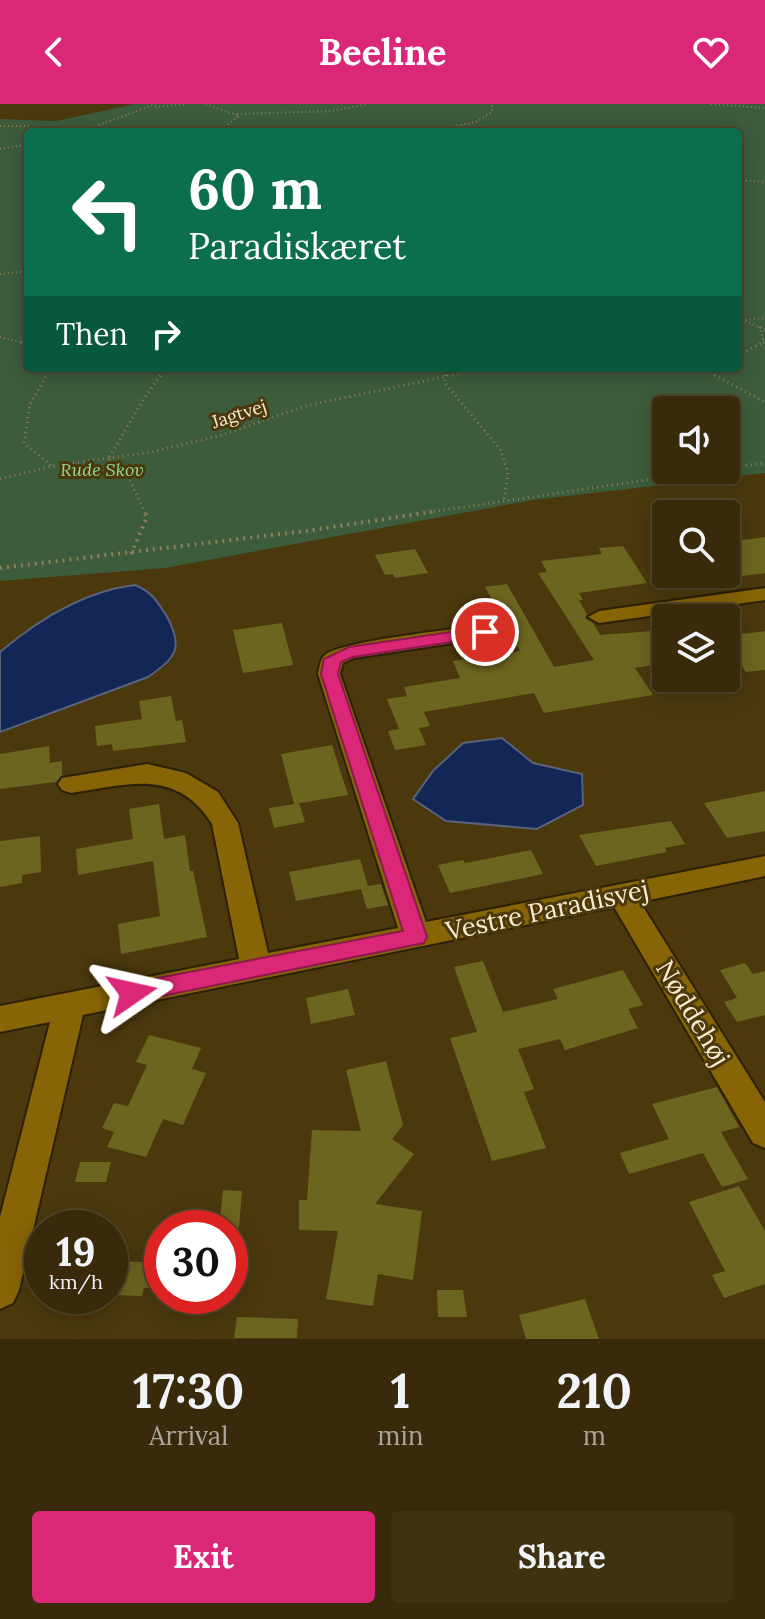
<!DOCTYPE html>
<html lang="en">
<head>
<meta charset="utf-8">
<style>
  body { margin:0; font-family:Lora,serif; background:#3f3213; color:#f1f3f6; height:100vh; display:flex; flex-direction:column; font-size:30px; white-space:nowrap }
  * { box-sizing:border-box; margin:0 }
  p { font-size:26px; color:#aba79c }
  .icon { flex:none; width:44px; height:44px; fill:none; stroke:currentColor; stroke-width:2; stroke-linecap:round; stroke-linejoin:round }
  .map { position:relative; height:1235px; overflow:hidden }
  .side { display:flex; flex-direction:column; background:#382a0a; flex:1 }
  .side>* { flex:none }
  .hud { position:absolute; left:24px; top:24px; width:718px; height:244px; border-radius:8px; box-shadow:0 4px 20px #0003,0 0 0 2px #52462b; background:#0b6e4f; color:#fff; overflow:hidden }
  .tools { position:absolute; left:652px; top:292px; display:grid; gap:16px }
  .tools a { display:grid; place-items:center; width:88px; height:88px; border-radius:8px; background:#382a0a; box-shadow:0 4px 20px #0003,0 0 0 2px #52462b; font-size:40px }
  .speed { position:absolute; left:24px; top:1106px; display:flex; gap:16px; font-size:40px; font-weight:700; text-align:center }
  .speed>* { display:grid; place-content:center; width:104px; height:104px; border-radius:50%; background:#382a0a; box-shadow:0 4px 20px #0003,0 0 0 2px #52462b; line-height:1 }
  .speed small { font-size:20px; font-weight:400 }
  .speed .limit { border:12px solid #d22; background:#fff; color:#111 }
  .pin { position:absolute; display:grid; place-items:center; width:68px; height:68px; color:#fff; margin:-34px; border:4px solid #fff; border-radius:50%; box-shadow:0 2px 8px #0007 }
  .me { position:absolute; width:88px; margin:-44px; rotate:79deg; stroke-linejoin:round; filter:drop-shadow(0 0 6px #0008) }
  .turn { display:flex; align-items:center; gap:28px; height:168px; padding:0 32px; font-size:36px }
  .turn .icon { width:104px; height:104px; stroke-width:2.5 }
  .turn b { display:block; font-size:56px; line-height:68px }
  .then { display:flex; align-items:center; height:76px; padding:0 32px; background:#0003; gap:16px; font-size:30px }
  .eta { display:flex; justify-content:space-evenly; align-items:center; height:136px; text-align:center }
  .eta b { font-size:48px; font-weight:700; line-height:56px }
  .action { display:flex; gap:16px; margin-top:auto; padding:16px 32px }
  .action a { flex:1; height:92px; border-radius:8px; background:#db2777; color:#fff; font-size:32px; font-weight:700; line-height:92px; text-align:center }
  .action a+a { background:#3f3213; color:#f1f3f6 }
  header { display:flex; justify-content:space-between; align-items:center; height:104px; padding:0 32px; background:#db2777; color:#fff; font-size:36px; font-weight:700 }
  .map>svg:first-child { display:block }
  .green { fill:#3c5c3c; fill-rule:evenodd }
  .water { fill:#122756; stroke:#58627a; stroke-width:2 }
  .building { fill:#6c651f }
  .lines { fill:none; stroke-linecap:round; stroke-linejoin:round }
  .minor-casing { stroke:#2c2008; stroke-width:4 }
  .path-far2 { stroke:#907e59; stroke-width:2; stroke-dasharray:1 3; stroke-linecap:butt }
  .path-far1 { stroke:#907e59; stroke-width:3; stroke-dasharray:1 4; stroke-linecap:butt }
  .path { stroke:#907e59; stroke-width:4; stroke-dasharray:2 5; stroke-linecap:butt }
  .minor { fill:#876406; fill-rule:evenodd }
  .route { fill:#db2777; stroke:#8e194d; stroke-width:2 }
  .labels { text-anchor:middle; stroke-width:6; stroke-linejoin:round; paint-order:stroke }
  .far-street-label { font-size:18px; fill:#fceccf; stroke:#4b380d }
  .far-park-label { font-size:18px; font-style:italic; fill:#92d791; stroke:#4b380d }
  .near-street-label { font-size:26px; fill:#fceccf; stroke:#4b380d }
</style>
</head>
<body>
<header><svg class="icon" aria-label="back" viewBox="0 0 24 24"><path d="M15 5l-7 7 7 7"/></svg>Beeline<svg class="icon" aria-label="heart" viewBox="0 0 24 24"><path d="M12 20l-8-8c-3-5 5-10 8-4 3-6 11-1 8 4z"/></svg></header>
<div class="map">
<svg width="765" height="1235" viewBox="0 0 765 1235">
  <rect width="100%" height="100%" fill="#4b380d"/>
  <path class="green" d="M135,0H765V369L533,396L165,464L0,477V15L56,17ZM28,28H738V264H28ZM666,306H726V366H666Z"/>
  <path class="water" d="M135,481C152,488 156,496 166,511C184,543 177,553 148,573L0,628V548C39,515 84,487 135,481Z
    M502,634L533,659L582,670L583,701L537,725L446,717L413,695L433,667L463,639Z"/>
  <path class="building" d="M765,433V469L726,474V438Z
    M623,442L647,479L579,489L583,496H579L587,510L585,514L593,519L600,531L666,526V559L635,564L653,591L544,609L534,589L424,608L430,622L419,624L426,641L395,646L388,627L399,625L387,595L407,592L404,583L460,574L453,557L520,547L485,483L507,480L554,563L594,556L538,469L547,468L541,457L602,450L599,444Z
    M415,445L428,469L395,474L393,470L385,471L375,451Z
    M282,519L293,561L243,569L233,526Z
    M765,527V566L746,568L726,540V532Z
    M171,592L176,617L182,616L186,638L113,647L112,640L97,642L95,622L142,615L139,597Z
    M332,641L348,691L295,700L299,699L305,718L274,724L269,704L294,700L281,650Z
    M49,642L50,659L62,657V671L56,678L0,685V650Z
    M765,687V727L727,734L704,699Z
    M159,700L164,735L185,731L190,767H193L207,833L121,850L118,820L160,812L153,757L78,771L76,745L133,735L129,705Z
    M671,717L685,740L665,744L667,748L596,762L579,731Z
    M40,732L41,768L22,771V779L0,783V737Z
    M531,746L543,770L450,789L438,761L463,756L465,759Z
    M360,755L368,782L381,780L388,801L367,805L361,785L296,797L289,768Z
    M483,857L503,908L558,895L553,885L623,866L643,901L628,905L638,924L565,946L560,935L518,945L534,985L524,988L546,1044L492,1057L450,934L477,928L454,863Z
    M745,859L753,870L765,867V911L737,918L724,898L737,894L720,866Z
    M348,885L355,911L311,920L306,894Z
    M149,931L201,944L192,965L206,969L183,1021L163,1015L146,1053L107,1043L114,1028L102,1024L114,999L128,1002L147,961L136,958Z
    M386,957L403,1021L392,1035L414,1050L375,1100L422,1107L413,1176L378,1170L373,1202L326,1195L338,1127L299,1126V1096H307L312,1026L361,1027L346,966Z
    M717,983L739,1023L721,1028L748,1075L722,1083L703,1049L629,1070L620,1049L669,1035L652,1000Z
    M80,1058H111L106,1078H75Z
    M739,1082L765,1127V1180L724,1194L712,1171L725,1167L689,1098Z
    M223,1086L242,1087L239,1124H219Z
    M118,1157L162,1159V1184H144L142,1192L111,1191Z
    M437,1186H463L467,1213H438Z
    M585,1195L599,1235H526L519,1211Z
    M237,1213L298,1215L297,1234H234Z"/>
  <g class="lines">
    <g class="minor-casing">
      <path id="minor" d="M765,484V496L599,519L588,513L599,507Z
        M485,521L493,523L496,528L493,533L354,554L343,559L340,570L426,818L765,752V772L640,798L765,998V1044L753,1039L614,803L83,911L19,1186L13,1199L0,1205V1113L50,918L0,928V902L239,855L212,720C176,663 127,681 71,689L62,686L58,680L62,674L147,660L186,669L218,688L238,719L268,849L398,824L318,570C319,565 320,556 324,552C336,537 459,525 485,521Z"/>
    </g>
    <path class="path-far2" d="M206,0L239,12L226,22L228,28
      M711,0L765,4
      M155,3L187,0
      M237,10L331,7L368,0
      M0,22H27L65,28
      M80,28L156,0
      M421,28L476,18L492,8V0
      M0,45L28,40
      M738,76L765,78
      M0,170L28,167
      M738,214L765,226
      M738,217L765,214
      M759,223L764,238L760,240
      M0,233L28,240"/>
    <path class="path-far1" d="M21,238L28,240
      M738,252L763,238
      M51,264L30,300L24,339L52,362
      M701,264L765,298
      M446,271L444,278L500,345L508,368L504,395
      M726,364L765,359
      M0,375L52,362L152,348L222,331L305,302L486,264
      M145,409L126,368L108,355C128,324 143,291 167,264
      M424,409L713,366"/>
    <path class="path" d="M131,450L147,413L144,407
      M0,464L313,426L437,407"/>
    <use href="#minor" class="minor"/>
  </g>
  <path class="route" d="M485,523L494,528L491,532L353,553L341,558L338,570L427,833L424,839L132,898L124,896L120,889L124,882L132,879L403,827L321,570L324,555L349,543Z"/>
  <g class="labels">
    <g class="far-street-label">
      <text transform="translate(239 310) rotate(-18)" y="6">Jagtvej</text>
    </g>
    <g class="far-park-label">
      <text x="102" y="372">Rude Skov</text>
    </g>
    <g class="near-street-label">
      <text transform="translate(547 806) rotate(-12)" y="9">Vestre Paradisvej</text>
      <text transform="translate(693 909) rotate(59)" y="9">Nøddehøj</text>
    </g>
  </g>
</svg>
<div class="tools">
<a><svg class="icon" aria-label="sound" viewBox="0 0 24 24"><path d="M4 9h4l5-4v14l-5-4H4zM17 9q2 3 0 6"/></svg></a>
<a><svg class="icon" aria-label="search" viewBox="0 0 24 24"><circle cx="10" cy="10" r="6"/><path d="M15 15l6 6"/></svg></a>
<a><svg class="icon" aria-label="layers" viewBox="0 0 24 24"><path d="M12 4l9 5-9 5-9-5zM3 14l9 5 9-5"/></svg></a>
</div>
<div class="speed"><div>19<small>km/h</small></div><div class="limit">30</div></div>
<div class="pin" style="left:485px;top:528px;background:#d93025"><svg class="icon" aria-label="arrive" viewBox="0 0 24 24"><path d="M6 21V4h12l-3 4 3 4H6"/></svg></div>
<svg class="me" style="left:132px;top:889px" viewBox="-20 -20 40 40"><path d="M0-17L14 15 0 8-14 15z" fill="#db2777" stroke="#fff" stroke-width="4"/></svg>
<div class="hud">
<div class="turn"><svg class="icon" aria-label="left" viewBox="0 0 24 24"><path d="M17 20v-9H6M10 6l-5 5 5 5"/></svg><div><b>60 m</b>Paradiskæret</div></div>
<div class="then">Then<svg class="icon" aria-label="right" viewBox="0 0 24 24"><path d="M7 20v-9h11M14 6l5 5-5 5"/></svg></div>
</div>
</div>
<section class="side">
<div class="eta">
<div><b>17:30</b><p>Arrival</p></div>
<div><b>1</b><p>min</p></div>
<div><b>210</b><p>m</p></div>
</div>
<div class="action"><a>Exit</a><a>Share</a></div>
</section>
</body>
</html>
